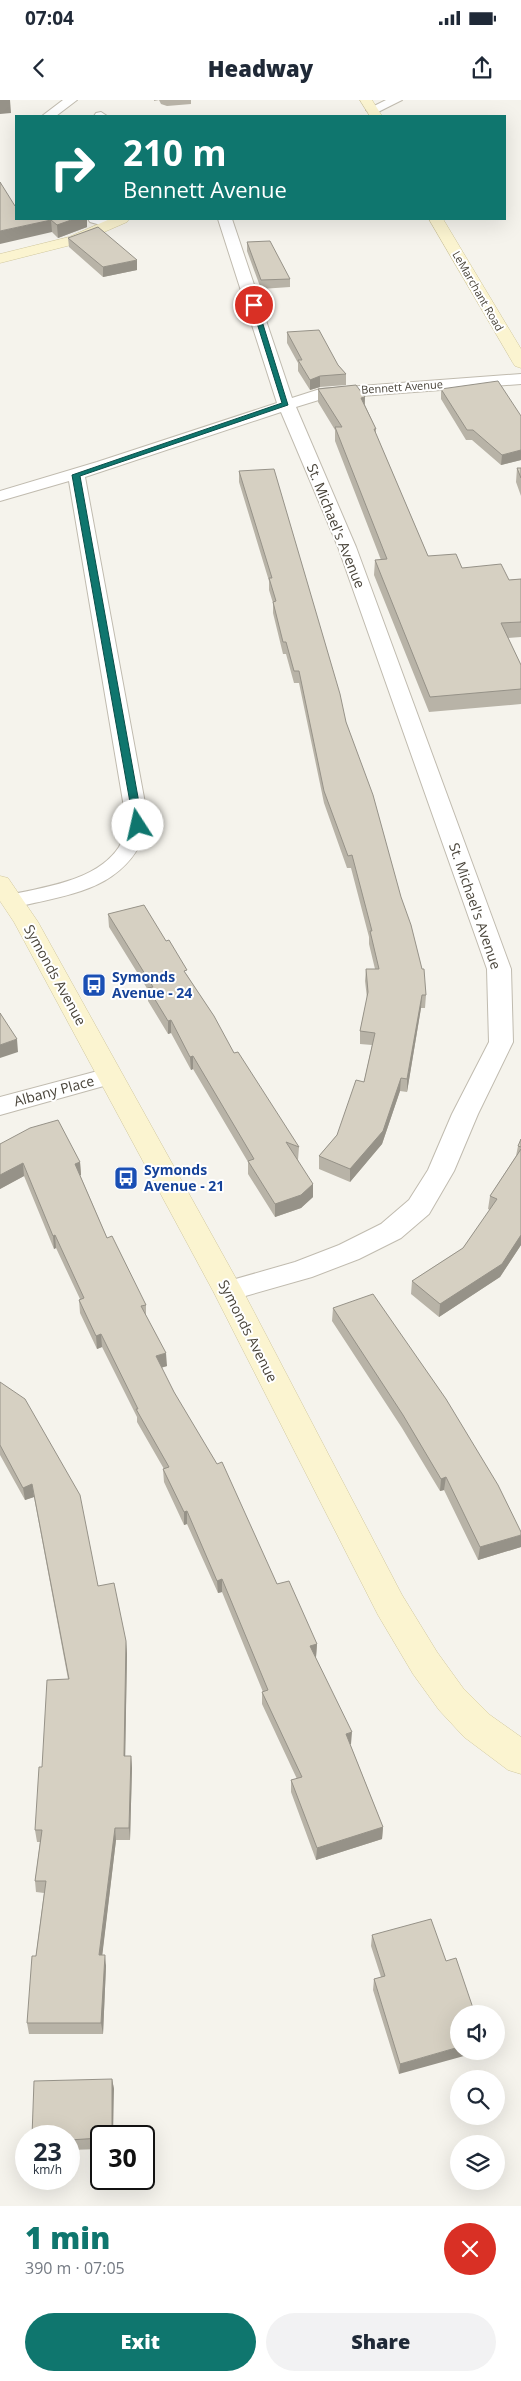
<!DOCTYPE html>
<html lang="en">
<head>
<meta charset="utf-8">
<style>
  body { margin:0; font-family:"Open Sans",sans-serif; background:#f2f2f3; color:#1f2937; height:100vh; display:flex; flex-direction:column; font-size:19px; white-space:nowrap }
  * { box-sizing:border-box; margin:0 }
  p { font-size:16px; color:#747a83 }
  .icon { flex:none; width:28px; height:28px; fill:none; stroke:currentColor; stroke-width:2; stroke-linecap:round; stroke-linejoin:round }
  .map { position:relative; height:2106px; overflow:hidden }
  .side { display:flex; flex-direction:column; background:#fff; flex:1 }
  .side>* { flex:none }
  .hud { position:absolute; left:15px; top:15px; width:491px; height:105px; border-radius:0px; box-shadow:0 5px 20px #0002; background:#0f766e; color:#fff; overflow:hidden }
  .buttons { position:absolute; left:450px; top:1905px; display:grid; gap:10px }
  .buttons a { display:grid; place-items:center; width:55px; height:55px; border-radius:50%; background:#fff; box-shadow:0 5px 20px #0002; font-size:25px }
  .speed { position:absolute; left:15px; top:2025px; display:flex; gap:10px; font-size:25px; font-weight:700; text-align:center }
  .speed>* { display:grid; place-content:center; width:65px; height:65px; border-radius:50%; background:#fff; box-shadow:0 5px 20px #0002; line-height:1 }
  .speed small { font-size:12px; font-weight:400 }
  .speed .limit { border:2px solid #111; border-radius:8px; background:#fff; color:#111 }
  .pin { position:absolute; display:grid; place-items:center; width:42px; height:42px; color:#fff; margin:-21px; border:2px solid #fff; border-radius:50%; box-shadow:0 1px 5px #0007 }
  .me { position:absolute; width:55px; margin:-28px; rotate:350deg; stroke-linejoin:round; filter:drop-shadow(0 0 4px #0008) }
  .turn { display:flex; align-items:center; gap:18px; height:105px; padding:0 25px; font-size:22px }
  .turn .icon { width:65px; height:65px; stroke-width:2.5 }
  .turn b { display:block; font-size:35px; line-height:42px }
  .round { display:grid; place-items:center; flex:none; width:52px; height:52px; border-radius:26px; background:#f2f2f3 }
  .overview { display:flex; align-items:center; justify-content:space-between; height:85px; padding:0 25px }
  h1 { font-size:30px; font-weight:800; line-height:38px; color:#0f766e }
  .primary-button { display:flex; gap:10px; margin-top:auto; padding:10px 25px }
  .primary-button a { flex:1; height:58px; border-radius:30px; background:#0f766e; color:#fff; font-size:20px; font-weight:800; line-height:58px; text-align:center }
  .primary-button a+a { background:#f2f2f3; color:#1f2937 }
  .status { display:flex; justify-content:space-between; align-items:center; height:35px; padding:0 25px; background:#fff; direction:ltr }
  .status svg { height:14px; fill:currentColor }
  header { display:flex; justify-content:space-between; align-items:center; height:65px; padding:0 25px; background:#fff; font-size:22px; font-weight:800 }
  .map>svg:first-child { display:block }
  .lines { fill:none; stroke-linecap:round; stroke-linejoin:round }
  .street-casing { stroke:#c0bbaf; stroke-width:2 }
  .secondary-casing { stroke:#d1c89f; stroke-width:1 }
  .street { fill:#fff; fill-rule:evenodd }
  .secondary { fill:#fbf4d0; fill-rule:evenodd }
  .wall { fill:#b8b3a7 }
  .shaded-wall { fill:#969288 }
  .building { fill:#d6d0c2; stroke:#969288 }
  .route { fill:#0f766e; stroke:#0a4d48 }
  .labels { text-anchor:middle; stroke-width:4; stroke-linejoin:round; paint-order:stroke }
  .far-street-label { font-size:11px; fill:#49443a; stroke:#fff }
  .street-label { font-size:14px; fill:#49443a; stroke:#fff }
  .transit-label { font-size:14px; font-weight:bold; fill:#164399; stroke:#fff; text-anchor:start }
</style>
</head>
<body>
<div class="status"><b>07:04</b><svg viewBox="0 0 49 12"><path d="M0 12V9h3v3zM5 12V6h3v6zM10 12V3h3v9zM15 12V0h3v12zM26 1h20v11H26zM47 4h2v5h-2z"/></svg></div>
<header><svg class="icon" aria-label="back" viewBox="0 0 24 24"><path d="M15 5l-7 7 7 7"/></svg>Headway<svg class="icon" aria-label="share" viewBox="0 0 24 24"><path d="M12 15V3M7 8l5-5 5 5M5 13v7h14v-7"/></svg></header>
<div class="map">
<svg width="521" height="2106" viewBox="0 0 521 2106">
  <rect width="100%" height="100%" fill="#f5f3ec"/>
  <g class="lines">
    <g class="street-casing">
      <path id="street" d="M63,0H77L56,16H42Z
        M386,0H402L376,13L372,14L366,10Z
        M101,12L107,16H94L96,13Z
        M88,119H108L118,124L111,128L90,122Z
        M218,119H232L292,298L320,289L521,274V284L322,299L296,307L356,447L511,869L513,942L478,1014L454,1071L429,1114L401,1138L359,1159L312,1177L228,1201L218,1198L214,1191L218,1184L295,1162L339,1145L381,1124L409,1100L428,1070L452,1014L489,942L487,869L338,447L281,312L85,377L149,725C126,791 73,793 13,808L5,806L2,801L5,796C42,787 96,782 119,747C123,740 125,732 127,725L69,381L0,401V391L97,362L277,303Z
        M109,968L118,970L122,976L118,982L0,1015V997Z"/>
    </g>
    <g class="secondary-casing">
      <path id="secondary" d="M360,0H372L382,16H370Z
        M110,119H129L127,122L79,143L0,163V154L69,137Z
        M429,119H443L521,249V268L515,266L513,263Z
        M0,776L8,778L38,822L243,1191L402,1495L437,1552L463,1588L490,1615L521,1637V1674L508,1670L464,1637L439,1610L413,1574L378,1515L213,1191L14,822L0,801Z"/>
    </g>
    <use href="#street" class="street"/>
    <use href="#secondary" class="secondary"/>
  </g>
  <path class="wall" d="M154,0H191V4L167,6L161,4L159,0L154,1Z
    M16,119H87V127L58,138L52,132Z
    M68,138L137,170L103,177L69,147Z
    M247,142L290,179V187L261,189L247,151Z
    M287,232L338,265L346,274V285L320,287L310,290L298,271V263L287,243Z
    M318,289L365,297V305L376,329V334L428,456L462,468L509,480L521,479V537L508,538L521,565V604L429,612L374,475L375,460H381L335,341V330L318,302Z
    M441,289L521,316V360L501,365L472,340H466L441,299Z
    M517,368H521V396L516,382Z
    M239,371L346,622L426,895L425,908H421L407,992L400,991L382,1044L350,1082L319,1069V1056L337,1035L364,982L372,945L360,944V931L367,898L365,881L366,869H375L369,844V837L351,768H347L324,703L299,583H294L286,554H283L273,513V503L269,490V481L239,382Z
    M108,814L187,875L234,953L299,1047L298,1060L313,1097L301,1108L275,1117L248,1074V1062L193,969L191,970L171,933L168,934L148,901V890L109,827Z
    M521,1039V1145L500,1177L439,1217L411,1194L412,1181L463,1148L490,1110L488,1109L490,1096L516,1056L518,1046Z
    M0,1044L80,1062L81,1075H80L107,1138L146,1205V1216L167,1266L161,1268L277,1484L317,1544L316,1557H315L351,1644H350L383,1727L382,1739L316,1760L291,1692V1680L297,1679L262,1604V1592H263L222,1492L218,1493L187,1424L184,1425L164,1382L163,1369H164L137,1322V1317L102,1247L97,1249L80,1213L79,1200L80,1199L56,1148L54,1149L24,1076L0,1089Z
    M333,1208L521,1447L478,1460L444,1390L440,1391L402,1328L332,1221Z
    M0,1282L98,1486L126,1541L127,1554L125,1656H131L132,1668L130,1740H116L102,1855L106,1866L103,1934H29L27,1923L44,1793L36,1792L35,1781L40,1742H37L35,1730L68,1579L34,1397L25,1400L0,1355Z
    M372,1835L446,1861L399,1974L373,1890L374,1879L381,1877L371,1846Z
    M112,1979L114,1989L101,2036V2049L69,2050V2036Z"/>
  <path class="shaded-wall" d="M0,0H10L11,13L0,14Z
    M74,119H87V127L58,138L57,125Z
    M51,120L52,132L0,144V131Z
    M137,160V170L103,177V167Z
    M320,276V287L310,290V280Z
    M365,297L364,311L361,298Z
    M521,350V360L501,365L502,355Z
    M422,895L421,908L407,992V979Z
    M171,920V933L168,934V921Z
    M17,939L18,952L0,958V945Z
    M193,956V969L191,970L190,957Z
    M401,978L400,991L382,1044L350,1082V1069Z
    M80,1062L81,1075L76,1077L75,1064Z
    M23,1063L24,1076L0,1089V1075Z
    M313,1084V1097L301,1108L275,1117V1104Z
    M521,1134V1145L500,1177L439,1217L440,1204Z
    M55,1135L56,1148L54,1149L53,1136Z
    M101,1234L102,1247L97,1249L96,1236Z
    M166,1253L167,1266L156,1269V1256Z
    M446,1377L444,1390L440,1391L441,1379Z
    M32,1384L34,1397L25,1400L23,1388Z
    M187,1411V1424L184,1425V1412Z
    M521,1435V1447L478,1460L480,1447Z
    M222,1479V1492L218,1493L217,1481Z
    M126,1541L127,1554L125,1668L124,1656Z
    M317,1544L316,1557L309,1559L310,1546Z
    M352,1632L351,1644L345,1646L346,1634Z
    M131,1656L132,1668L130,1740L129,1728Z
    M383,1727L382,1739L316,1760L317,1748Z
    M115,1728L116,1740L101,1866L99,1855Z
    M105,1855L106,1866L103,1934L101,1923Z
    M459,1947V1951H482L399,1974L400,1964Z
    M112,1979L114,1989L113,2036H112Z"/>
  <path class="building" d="M0,82L15,106L16,105V119H74L57,125L51,120L0,131Z
    M98,127L137,160L103,167L68,138Z
    M270,141L290,179L261,180L247,142Z
    M319,230L338,265L346,274L320,276L310,280L298,260H302L287,232Z
    M498,281L521,316V350L502,355L473,330H467L441,289Z
    M356,285L365,297L361,298L376,329H374L428,456L456,454L462,468L501,464L509,480L521,479V522L501,523L521,565V589L430,597L375,460L387,459L335,327H342L318,289Z
    M517,368H521V378Z
    M274,369L340,594L346,622L373,695L401,797L411,825L422,869H424L426,895H422L407,979L401,978L383,1031L350,1069L319,1056L337,1035L356,980L364,982L375,933L360,931L368,892L366,869H379L370,831H372L352,755L348,756L324,691L299,571H294L286,542H283L273,502L276,501L269,478H272L239,371Z
    M144,805L166,841L169,840L187,870L184,871L214,916L234,953L238,952L299,1047L286,1042L313,1084L301,1095L275,1104L248,1061L254,1059L193,956L190,957L171,920L168,921L148,888L153,887L108,814Z
    M0,913L17,939L0,945Z
    M58,1020L80,1062L75,1064L107,1138L112,1136L146,1205L141,1206L166,1253L156,1256L174,1292L217,1364L222,1362L277,1484L289,1481L317,1544L310,1546L352,1632L346,1634L383,1727L317,1748L291,1680L302,1677L262,1592L268,1590L222,1479L217,1481L187,1411L184,1412L163,1369L169,1367L136,1309H138L101,1234L96,1236L79,1200L84,1198L55,1135L53,1136L23,1063L0,1075V1044L30,1028Z
    M521,1039V1047L518,1046Z
    M521,1049V1135L502,1164L440,1204L412,1181L463,1148L497,1099L490,1096Z
    M373,1194L446,1299L498,1385L521,1432V1435L480,1447L446,1377L441,1379L403,1315L333,1208Z
    M0,1282L25,1299L80,1395L98,1486L114,1483L126,1541L124,1656H131L129,1728H115L99,1855H105L101,1923H27L32,1856H36L46,1781H35L42,1730H35L39,1667H42L47,1580L69,1579L32,1384L23,1388L0,1345Z
    M431,1819L446,1861L456,1858L475,1914H459V1947L400,1964L374,1879L385,1876L372,1835Z
    M112,1979V2036H101V2038L69,2040V2036H32L34,1981Z"/>
  <path class="route" d="M251,204L257,205L288,305L80,376L143,725L138,728L134,725L72,375L282,303Z"/>
  <defs>
    <g id="bus-square" transform="scale(1.25)"><rect x="-9" y="-9" width="18" height="18" rx="4" fill="#1a4fb4" stroke="#fff"/><path d="M-5-6H5V4H4V6H2V4H-2V6H-4V4H-5ZM-3.5-4V0h7V-4ZM-3.5 1.2v1.5H-2V1.2ZM2 1.2v1.5H3.5V1.2Z" fill="#fff"/></g>
  </defs>
  <g fill-rule="evenodd">
    <use href="#bus-square" x="94" y="885"/>
    <use href="#bus-square" x="126" y="1078"/>
  </g>
  <g class="labels">
    <g class="far-street-label">
      <text transform="translate(478 191) rotate(60)" y="4">LeMarchant Road</text>
      <text transform="translate(402 287) rotate(-4)" y="4">Bennett Avenue</text>
    </g>
    <g class="street-label">
      <text transform="translate(336 426) rotate(68)" y="5">St. Michael's Avenue</text>
      <text transform="translate(475 806) rotate(71)" y="5">St. Michael's Avenue</text>
      <text transform="translate(55 875) rotate(61)" y="5">Symonds Avenue</text>
      <text transform="translate(54 991) rotate(-15)" y="5">Albany Place</text>
      <text transform="translate(248 1231) rotate(63)" y="5">Symonds Avenue</text>
    </g>
    <g class="transit-label">
      <text x="112" y="882">Symonds<tspan x="112" dy="16">Avenue - 24</tspan></text>
      <text x="144" y="1075">Symonds<tspan x="144" dy="16">Avenue - 21</tspan></text>
    </g>
  </g>
</svg>
<div class="buttons">
<a><svg class="icon" aria-label="sound" viewBox="0 0 24 24"><path d="M4 9h4l5-4v14l-5-4H4zM17 9q2 3 0 6"/></svg></a>
<a><svg class="icon" aria-label="search" viewBox="0 0 24 24"><circle cx="10" cy="10" r="6"/><path d="M15 15l6 6"/></svg></a>
<a><svg class="icon" aria-label="layers" viewBox="0 0 24 24"><path d="M12 4l9 5-9 5-9-5zM3 14l9 5 9-5"/></svg></a>
</div>
<div class="speed"><div>23<small>km/h</small></div><div class="limit">30</div></div>
<div class="pin" style="left:254px;top:205px;background:#d93025"><svg class="icon" aria-label="arrive" viewBox="0 0 24 24"><path d="M6 21V4h12l-3 4 3 4H6"/></svg></div>
<svg class="me" style="left:138px;top:725px" viewBox="-20 -20 40 40"><circle r="19" fill="#fff"/><path d="M0-13L10 11 0 6-10 11z" fill="#0f766e"/></svg>
<div class="hud">
<div class="turn"><svg class="icon" aria-label="right" viewBox="0 0 24 24"><path d="M7 20v-9h11M14 6l5 5-5 5"/></svg><div><b>210 m</b>Bennett Avenue</div></div>
</div>
</div>
<section class="side">
<div class="overview"><div><h1>1 min</h1><p>390 m · 07:05</p></div><a class="round" style="background:#d93025;color:#fff"><svg class="icon" aria-label="close" viewBox="0 0 24 24"><path d="M6 6l12 12M18 6L6 18"/></svg></a></div>
<div class="primary-button"><a>Exit</a><a>Share</a></div>
</section>
</body>
</html>
